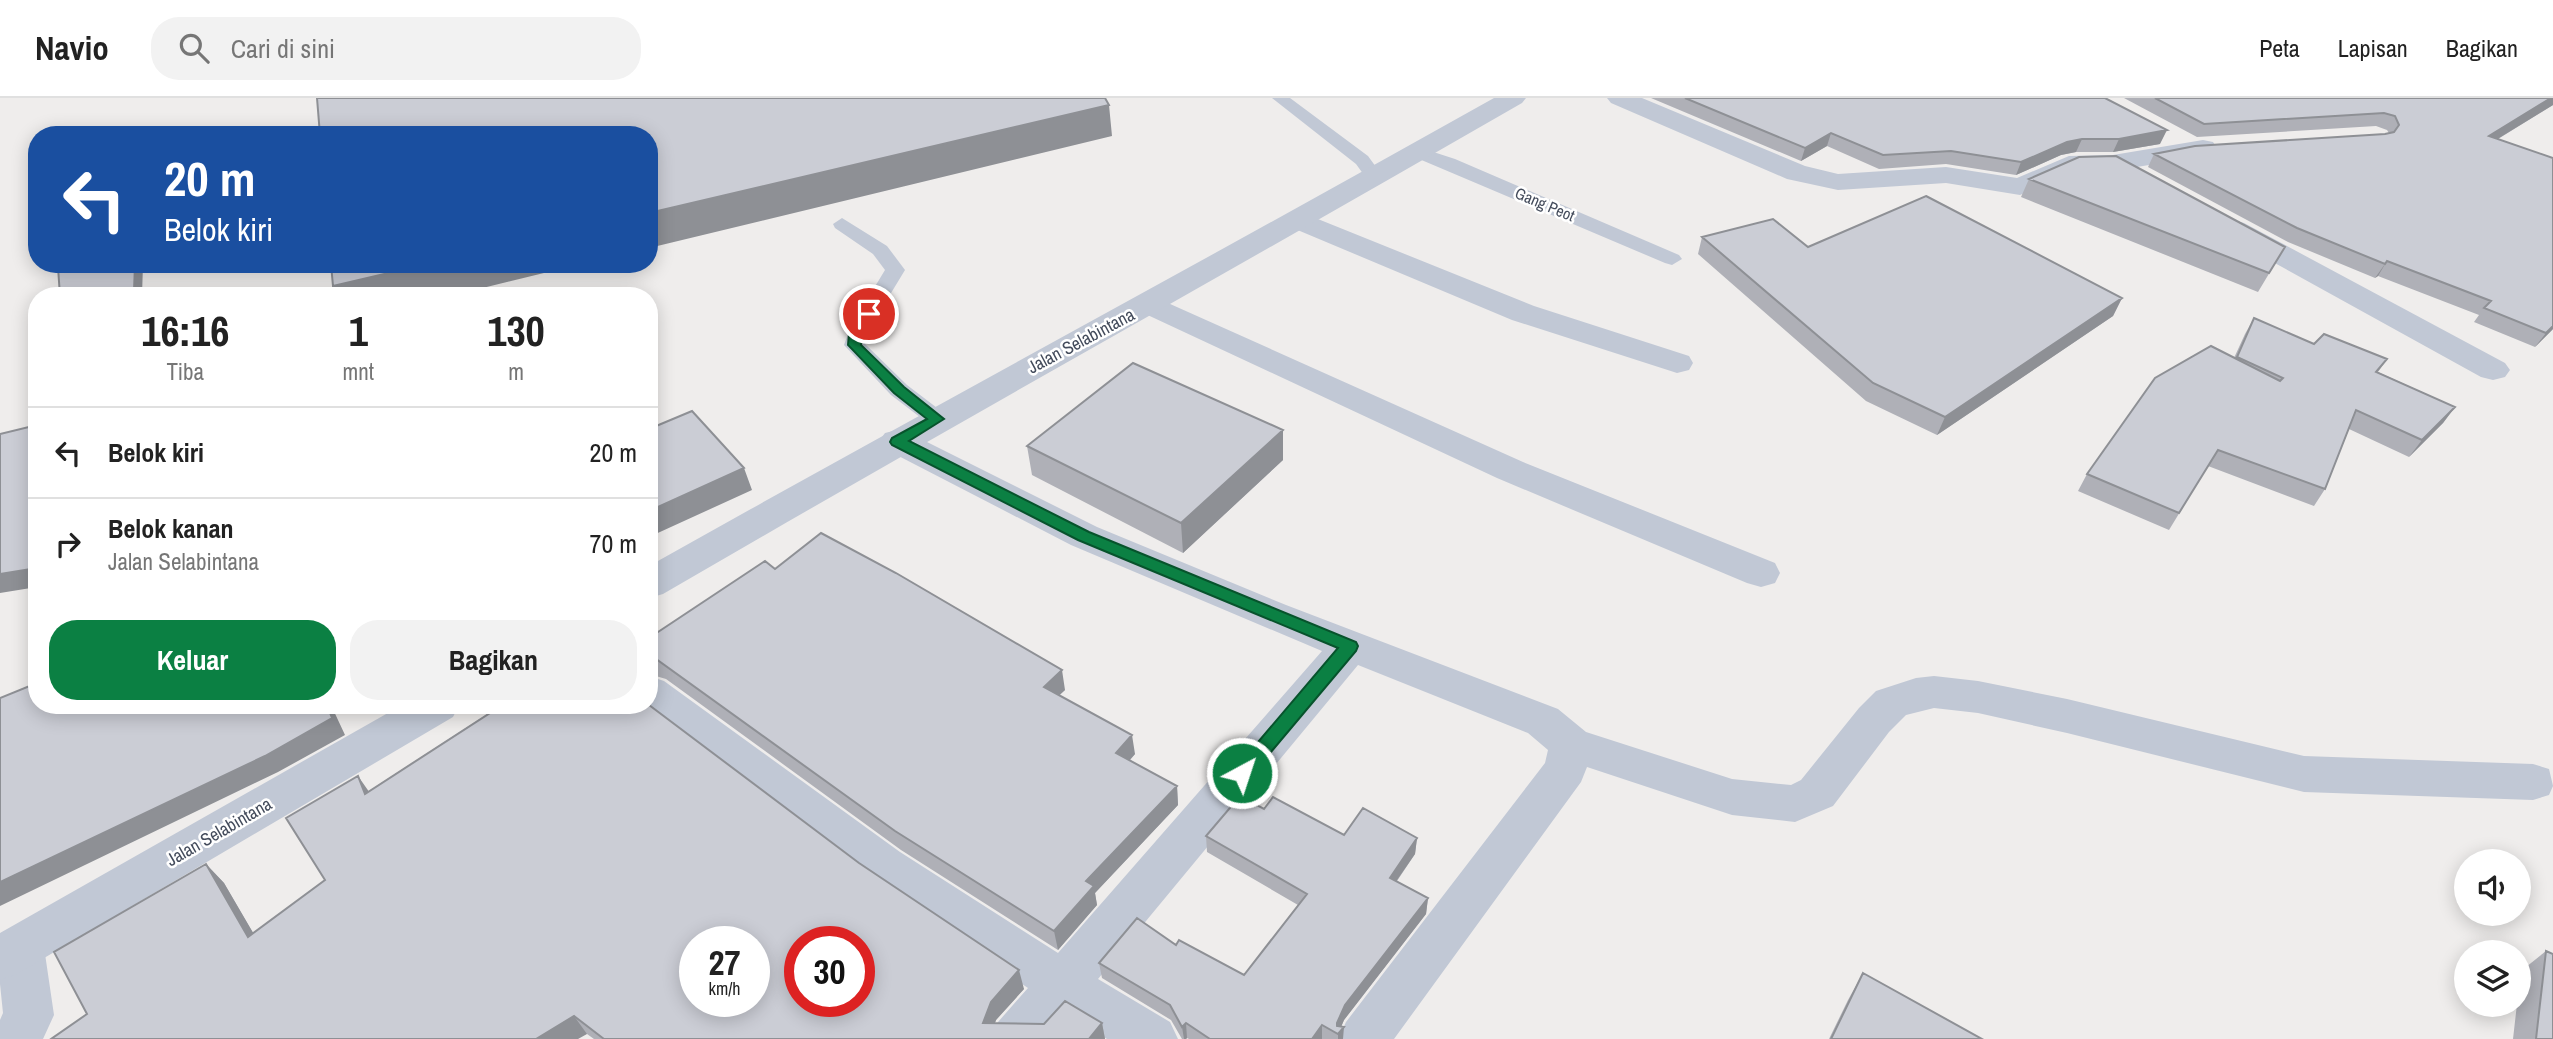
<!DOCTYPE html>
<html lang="id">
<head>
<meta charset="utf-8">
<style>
  body { margin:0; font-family:"Archivo Narrow",sans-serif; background:#f2f2f2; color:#222; height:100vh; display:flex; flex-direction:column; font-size:26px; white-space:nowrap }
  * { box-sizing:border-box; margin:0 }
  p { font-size:23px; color:#767676 }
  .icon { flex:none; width:38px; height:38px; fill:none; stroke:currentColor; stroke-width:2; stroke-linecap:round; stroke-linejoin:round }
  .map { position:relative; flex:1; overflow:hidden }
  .sheet { position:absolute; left:28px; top:189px; width:630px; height:427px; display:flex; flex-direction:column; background:#fff; border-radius:28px; box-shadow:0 4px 18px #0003 }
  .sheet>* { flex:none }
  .banner { position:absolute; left:28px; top:28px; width:630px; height:147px; border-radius:28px; box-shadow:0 4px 18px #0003; background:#1a4fa0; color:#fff; overflow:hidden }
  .fabs { position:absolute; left:2454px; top:751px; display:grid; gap:14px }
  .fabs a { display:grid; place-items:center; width:77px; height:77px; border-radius:50%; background:#fff; box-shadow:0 4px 18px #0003; font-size:35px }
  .speed { position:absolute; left:679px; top:828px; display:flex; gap:14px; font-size:35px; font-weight:700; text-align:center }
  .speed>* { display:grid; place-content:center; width:91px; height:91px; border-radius:50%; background:#fff; box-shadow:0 4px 18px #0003; line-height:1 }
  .speed small { font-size:18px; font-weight:400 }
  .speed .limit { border:10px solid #d22; background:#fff; color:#111 }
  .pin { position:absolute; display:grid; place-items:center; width:60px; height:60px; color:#fff; margin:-30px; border:4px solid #fff; border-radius:50%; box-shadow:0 2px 7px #0007 }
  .me { position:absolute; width:77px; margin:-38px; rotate:40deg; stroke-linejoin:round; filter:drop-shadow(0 0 5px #0008) }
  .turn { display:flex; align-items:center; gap:24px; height:147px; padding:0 21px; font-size:32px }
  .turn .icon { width:91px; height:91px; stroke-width:2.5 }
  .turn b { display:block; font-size:49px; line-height:60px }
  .eta { display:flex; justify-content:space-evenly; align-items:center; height:119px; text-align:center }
  .eta b { font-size:42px; font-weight:700; line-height:49px }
  .button { display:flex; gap:14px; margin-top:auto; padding:14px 21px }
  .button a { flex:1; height:80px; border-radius:28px; background:#0b8043; color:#fff; font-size:28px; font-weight:700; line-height:80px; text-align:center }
  .button a+a { background:#f2f2f2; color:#222 }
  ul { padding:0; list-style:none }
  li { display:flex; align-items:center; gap:21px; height:91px; padding:0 21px; border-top:2px solid #e0e0e0 }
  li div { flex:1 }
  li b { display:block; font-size:26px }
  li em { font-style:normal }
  header { display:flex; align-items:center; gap:42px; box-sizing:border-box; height:98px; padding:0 35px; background:#fff; border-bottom:2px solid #e0e0e0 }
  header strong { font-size:33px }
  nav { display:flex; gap:38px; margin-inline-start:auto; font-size:24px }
  .search { width:490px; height:63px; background:#f2f2f2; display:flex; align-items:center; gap:18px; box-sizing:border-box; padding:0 24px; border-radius:28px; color:#767676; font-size:26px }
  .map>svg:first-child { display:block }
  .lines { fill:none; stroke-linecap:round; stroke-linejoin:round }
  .service { fill:#c1c8d5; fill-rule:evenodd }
  .minor { fill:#c1c8d5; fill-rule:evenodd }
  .tertiary { fill:#c1c8d5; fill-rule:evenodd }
  .wall { fill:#afb0b7 }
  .shaded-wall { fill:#8e9095 }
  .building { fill:#cbcdd5; stroke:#8e9095; stroke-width:2; fill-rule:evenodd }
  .route { fill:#0b8043; stroke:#07532c; stroke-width:2 }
  .labels { text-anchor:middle; stroke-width:5; stroke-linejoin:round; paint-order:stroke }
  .far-street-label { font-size:16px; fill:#434b5b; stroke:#fff }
  .street-label { font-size:18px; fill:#434b5b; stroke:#fff }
</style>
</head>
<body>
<header>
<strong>Navio</strong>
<div class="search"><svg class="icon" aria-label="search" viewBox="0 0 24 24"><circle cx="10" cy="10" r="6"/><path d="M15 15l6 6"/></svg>Cari di sini</div>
<nav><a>Peta</a><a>Lapisan</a><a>Bagikan</a></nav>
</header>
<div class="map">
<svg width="2553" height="941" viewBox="0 0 2553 941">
  <rect width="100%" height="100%" fill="#efedec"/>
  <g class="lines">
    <path class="service" d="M1272,0H1290L1368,58L1384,80L1381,84H1369L1356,66Z
      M1418,49L1455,61L1679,157L1682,161L1672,167L1665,165L1412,58L1409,54Z
      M842,120L887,148L905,172L871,228L865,246L907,287L945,316L948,321L945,326H929L891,297L844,247L851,228L885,172L873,156L835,130L833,126Z"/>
    <path class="minor" d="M1607,0H1642L1805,68L1838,76L1946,69L2017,80L2069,58L2113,57L2203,42L2213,44L2217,50L2213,56L2203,58L2113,73L2074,74L2020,97L1946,85L1838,92L1787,81L1611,5Z
      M1298,113L1534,208L1689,258L1693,265L1689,272L1677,275L1512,222L1288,128L1283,122L1288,116Z
      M2234,122L2244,125L2505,265L2510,272L2505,279L2493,282L2481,279L2224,137L2219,131L2224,125Z
      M1150,197L1523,364L1775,465L1780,475L1775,485L1761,489L1747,485L1497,380L1139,213L1134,206L1139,199Z
      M897,332L909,335L1097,429L1286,507L1558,611L1586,634L1732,681L1791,687L1801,682L1859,610L1876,593L1916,580L1934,578L1978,583L2067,601L2304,658L2533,666L2549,671L2553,688L2549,697L2533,702L2304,694L2067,635L1978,615L1934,610L1906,617L1889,634L1833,708L1795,724L1732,717L1587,669L1581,684L1394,941H1338L1346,924L1545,665L1548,652L1528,635L1358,567L1098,881L1170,924L1178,941H1107L1068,917L1048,941H990L998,924L1028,890L868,782L637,607H649V578L664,583L900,754L1058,855L1322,553L1071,447L885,351L879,343L885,335Z
      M20,827L37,834L44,849L54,917L43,941H0V922L3,915L0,886V840L3,834Z"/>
    <path class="tertiary" d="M1494,0H1526L1522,5C1236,170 948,330 663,496L649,500V468C930,310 1213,158 1494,0Z
      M402,607H459L453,619L17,876L0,882V835Z"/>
  </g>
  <path class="wall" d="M1651,0H2105L2160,46L2113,54H2076L2061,57L2016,77L1946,66L1879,71L1827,48L1801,63Z
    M2124,0H2553V7L2498,41L2553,231L2535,249L2474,224L2479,217L2378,178L2375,180L2288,144L2148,69L2154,56L2385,36L2389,35L2387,32L2376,28L2197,39Z
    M2029,81L2285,149L2258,194L2021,99Z
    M1702,139L1808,149L2122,200L2113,218L1937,337L1866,303L1698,156Z
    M2254,220L2314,246L2387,261L2378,274L2455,309L2443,325L2409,359L2349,331L2325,391L2314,408L2208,368L2169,432L2078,393L2087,376L2234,260L2245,236Z
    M1027,348L1283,362L1183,455L1032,377Z
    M775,471L1065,592L1059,597L1135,656L1130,662L1177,688L1178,707L1095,795L1097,807L1058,852L901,752L666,581L649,576V540Z
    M491,611L1024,891L996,922L995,925H1102L1105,941H594L587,936L87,916L206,766L224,785L253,835L325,782L369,693L492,613Z
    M1264,711L1344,737L1417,740L1415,756L1397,783L1428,800L1426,816L1344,922L1341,929L1343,941H1189L1187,940L1186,941H1182L1171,922L1102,880L1099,865L1176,847L1244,877L1298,807L1207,754L1206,738Z
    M2546,853L2553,941H2513L2517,906H2518V896L2521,873Z
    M1863,875L1982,941H1829L1848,902Z"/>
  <path class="shaded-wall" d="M2551,0H2553V7L2481,51L2489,38Z
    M1109,7L1112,38L649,150V115Z
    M2167,32L2160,46L2113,54L2119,41Z
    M1831,35L1827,48L1801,63L1805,50Z
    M2082,41L2076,54L2061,57L2016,77L2021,64L2067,44Z
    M2387,163L2378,178L2375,180L2385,166Z
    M135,166H143L142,198H117Z
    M427,166H581L450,198H338L333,188Z
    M2122,200L2113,218L1937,337L1945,319Z
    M2553,228V231L2535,249L2546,235Z
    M2455,309L2443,325L2409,359L2422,342Z
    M1283,332V362L1183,455L1181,425Z
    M744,370L752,392L649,439V413Z
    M37,470V489L0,495V476Z
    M1062,572L1065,592L1047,609L1044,589Z
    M327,607H331L345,637L278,674L0,808V784Z
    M1132,637L1135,656L1119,674L1116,655Z
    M358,678L372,698L365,696Z
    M1177,688L1178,707L1095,795L1097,807L1058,852L1054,833L1086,783Z
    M1417,740L1415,756L1388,795L1390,780Z
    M206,766L224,785L266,857L248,839Z
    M1428,800L1426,816L1344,922L1338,936L1337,925L1345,907Z
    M1019,872L1024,891L996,922L989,941L983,925L991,904Z
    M574,918L587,936L578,941H536Z
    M1102,925L1105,941H1089Z
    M1186,925L1187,940L1186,941H1184L1182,929Z
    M1322,927V941H1312Z
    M1344,929L1343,941H1338V936Z"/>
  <path class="building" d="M317,0H1105L1109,7L649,115V37H320Z
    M1685,0H2105L2167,32L2119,41H2082L2067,44L2021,64L1951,53L1883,57L1831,35L1805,50Z
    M2155,0H2551L2489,38L2553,60V228L2546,235L2484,210L2491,203L2387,163L2385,166L2297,130L2154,56L2195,48L2385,36L2394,34L2399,27L2395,18L2384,15L2204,26Z
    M2116,58L2285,149L2269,175L2029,81L2079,59Z
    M1926,98L2122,200L1945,319L1873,285L1702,139L1773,121L1808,149Z
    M56,166H135L134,193L117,198H60L58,169H56Z
    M331,166H427L333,188Z
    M2254,220L2314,246L2324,236L2387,261L2376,274L2455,309L2422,342L2356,312L2325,391L2218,352L2179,415L2087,376L2155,280L2211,248L2280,283L2283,280L2237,259Z
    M1133,265L1283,332L1181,425L1027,348Z
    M692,313L744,370L649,413V331Z
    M37,327V470L0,476V336Z
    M821,435L896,475L1062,572L1044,589L1132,637L1116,655L1177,688L1086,783L1094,788L1054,833L895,733L656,561L649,559V540L765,463L775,471Z
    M37,585V607H327L332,620L265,658L0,784V600Z
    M496,607H649L859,765L1019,872L991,904L983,925L1044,926L1065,903L1102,925L1089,941H604L574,918L536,941H51L87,916L54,854L206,766L248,839L325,782L286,720L358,678L365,696L493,613L491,611ZM695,844H754V903H695ZM800,844H859V903H800Z
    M1240,698L1264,711L1273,699L1344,737L1363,710L1417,740L1390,780L1428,800L1345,907L1337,925V928L1344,929L1338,936L1322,927L1312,941H1210L1186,925L1182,929L1170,907L1099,865L1137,820L1176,847L1179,842L1244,877L1307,796L1206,738Z
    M2546,853L2553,856V941H2536Z
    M1863,875L1982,941H1831Z"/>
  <path class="route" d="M869,212L876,216L863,236L861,247L904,289L944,321L909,343L1089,434L1356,544L1358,548L1356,553L1249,680L1242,683L1236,680L1233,675L1236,670L1338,550L1078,442L892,347L890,344L892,340L927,321L894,295L848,247L849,236L864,213Z"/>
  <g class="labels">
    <g class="far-street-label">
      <text transform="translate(1545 106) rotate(23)" y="6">Gang Peot</text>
    </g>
    <g class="street-label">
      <text transform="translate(1081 243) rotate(-28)" y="6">Jalan Selabintana</text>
      <text transform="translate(219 734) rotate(-30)" y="6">Jalan Selabintana</text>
    </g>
  </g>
</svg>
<div class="fabs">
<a><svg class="icon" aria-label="sound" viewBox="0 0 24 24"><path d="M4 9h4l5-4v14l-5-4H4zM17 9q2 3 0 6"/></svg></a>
<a><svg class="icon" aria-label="layers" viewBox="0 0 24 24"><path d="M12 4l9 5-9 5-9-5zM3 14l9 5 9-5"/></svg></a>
</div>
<div class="speed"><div>27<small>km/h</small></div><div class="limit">30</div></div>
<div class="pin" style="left:869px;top:216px;background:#d93025"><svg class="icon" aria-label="arrive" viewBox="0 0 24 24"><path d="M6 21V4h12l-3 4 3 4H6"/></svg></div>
<svg class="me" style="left:1242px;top:675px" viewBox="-20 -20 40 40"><circle r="17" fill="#0b8043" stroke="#fff" stroke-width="3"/><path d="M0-11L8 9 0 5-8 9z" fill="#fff"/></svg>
<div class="banner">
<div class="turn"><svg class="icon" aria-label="left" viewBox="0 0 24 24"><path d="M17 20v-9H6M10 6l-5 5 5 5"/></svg><div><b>20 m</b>Belok kiri</div></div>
</div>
<section class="sheet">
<div class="eta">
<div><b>16:16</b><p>Tiba</p></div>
<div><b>1</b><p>mnt</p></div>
<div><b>130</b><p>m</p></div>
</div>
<ul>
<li><svg class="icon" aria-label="left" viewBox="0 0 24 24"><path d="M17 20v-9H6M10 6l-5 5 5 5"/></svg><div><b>Belok kiri</b></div><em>20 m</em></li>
<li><svg class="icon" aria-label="right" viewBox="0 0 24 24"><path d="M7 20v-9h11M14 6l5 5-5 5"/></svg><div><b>Belok kanan</b><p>Jalan Selabintana</p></div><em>70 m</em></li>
</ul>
<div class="button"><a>Keluar</a><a>Bagikan</a></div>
</section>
</div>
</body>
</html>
